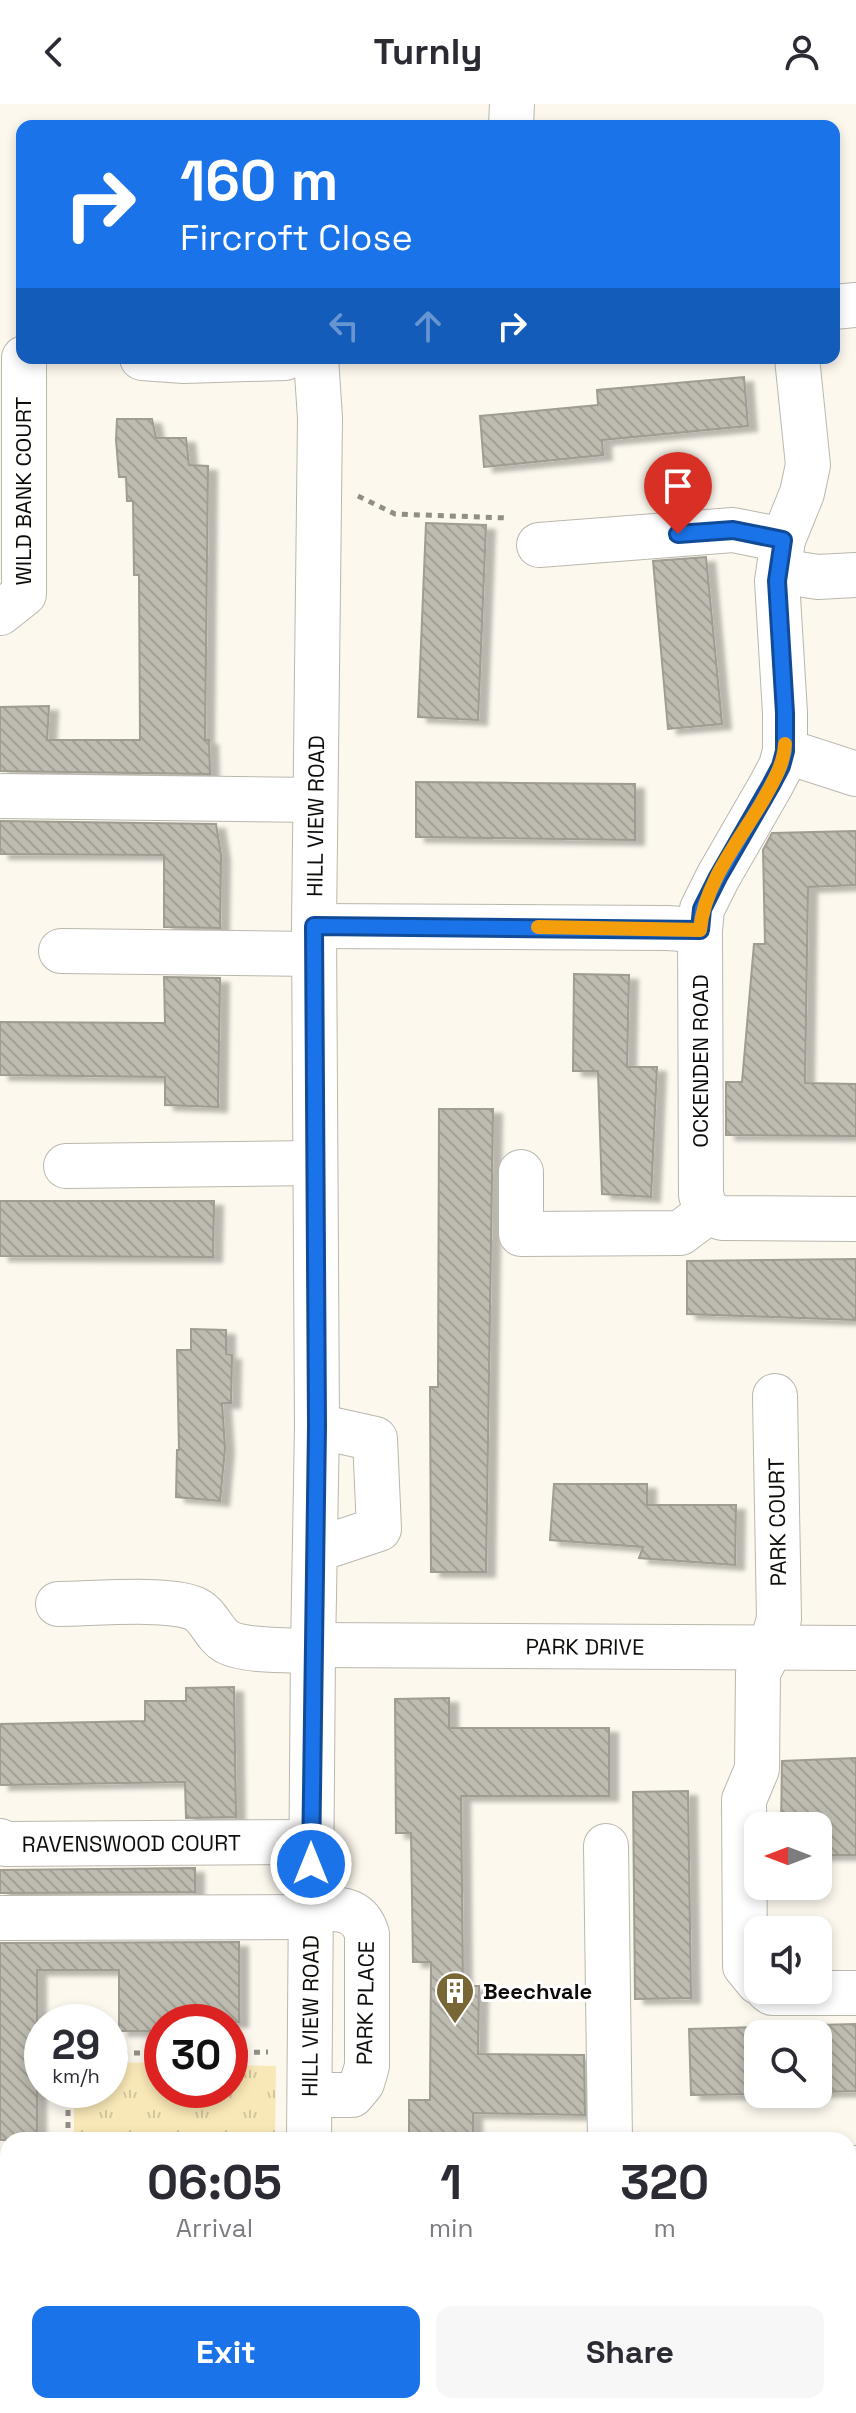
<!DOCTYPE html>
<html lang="en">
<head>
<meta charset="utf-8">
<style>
  body { margin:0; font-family:"Space Grotesk",sans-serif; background:#f7f7f7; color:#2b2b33; height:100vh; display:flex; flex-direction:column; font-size:30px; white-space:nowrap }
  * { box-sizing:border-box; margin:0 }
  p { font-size:26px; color:#7c7c81 }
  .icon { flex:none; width:44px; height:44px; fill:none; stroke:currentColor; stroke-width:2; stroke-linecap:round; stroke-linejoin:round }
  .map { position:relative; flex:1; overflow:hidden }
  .details { position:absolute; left:0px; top:2028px; width:856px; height:282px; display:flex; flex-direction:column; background:#fff; border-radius:24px 24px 0 0; box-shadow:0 4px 12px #0003 }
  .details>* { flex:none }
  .top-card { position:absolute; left:16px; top:16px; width:824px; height:244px; border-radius:16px; box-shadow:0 4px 12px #0003; background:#1a73e8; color:#fff; overflow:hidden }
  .needle { width:52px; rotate:270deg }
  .controls { position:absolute; left:744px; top:1708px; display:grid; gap:16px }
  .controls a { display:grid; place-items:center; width:88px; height:88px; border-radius:16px; background:#fff; box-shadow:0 4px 12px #0003; font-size:40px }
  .speed { position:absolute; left:24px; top:1900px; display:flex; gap:16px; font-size:40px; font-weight:700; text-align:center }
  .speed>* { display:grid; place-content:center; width:104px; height:104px; border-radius:50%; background:#fff; box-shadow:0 4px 12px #0003; line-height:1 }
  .speed small { font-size:20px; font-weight:400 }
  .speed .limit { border:12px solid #d22; background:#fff; color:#111 }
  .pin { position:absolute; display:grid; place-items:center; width:68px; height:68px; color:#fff; margin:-82px -34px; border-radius:50% 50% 50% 0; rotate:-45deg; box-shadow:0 0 8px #0007 }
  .pin .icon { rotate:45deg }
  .me { position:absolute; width:88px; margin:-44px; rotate:0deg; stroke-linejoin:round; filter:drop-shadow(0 0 6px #0008) }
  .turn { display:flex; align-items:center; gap:28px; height:168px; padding:0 32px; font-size:36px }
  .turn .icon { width:104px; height:104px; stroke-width:2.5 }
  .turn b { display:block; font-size:56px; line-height:68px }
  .lanes { display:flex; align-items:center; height:76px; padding:0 32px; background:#0003; justify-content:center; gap:40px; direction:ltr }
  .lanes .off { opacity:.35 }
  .eta { display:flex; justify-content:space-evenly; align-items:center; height:136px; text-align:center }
  .eta b { font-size:48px; font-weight:700; line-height:56px }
  .cta { display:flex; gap:16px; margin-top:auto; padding:16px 32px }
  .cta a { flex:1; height:92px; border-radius:16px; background:#1a73e8; color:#fff; font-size:32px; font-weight:700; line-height:92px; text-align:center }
  .cta a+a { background:#f7f7f7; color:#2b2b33 }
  header { display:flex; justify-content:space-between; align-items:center; height:104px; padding:0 32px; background:#fff; font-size:36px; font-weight:700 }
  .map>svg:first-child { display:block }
  .grass { fill:url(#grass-tufts) }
  .building { fill:url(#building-back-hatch); stroke:#9f9c92; stroke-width:2; filter:url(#shadow) }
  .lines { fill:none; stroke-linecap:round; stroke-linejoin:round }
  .minor-casing { stroke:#bab7ad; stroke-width:46 }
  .path { stroke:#918e87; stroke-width:5; stroke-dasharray:6 6; stroke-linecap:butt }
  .minor { stroke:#fff; stroke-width:44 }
  .route-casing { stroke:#114b97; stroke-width:20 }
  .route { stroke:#1a73e8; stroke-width:14 }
  .slow { stroke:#f59e0b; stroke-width:14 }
  .labels { text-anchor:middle; stroke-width:6; stroke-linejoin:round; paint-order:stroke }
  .street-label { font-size:22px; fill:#0e0c09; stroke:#fff }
  .poi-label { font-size:22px; font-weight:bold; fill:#0e0c09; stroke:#fff; text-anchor:start }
</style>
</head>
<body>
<header><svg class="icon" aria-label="back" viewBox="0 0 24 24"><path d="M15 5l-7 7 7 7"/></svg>Turnly<svg class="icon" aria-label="person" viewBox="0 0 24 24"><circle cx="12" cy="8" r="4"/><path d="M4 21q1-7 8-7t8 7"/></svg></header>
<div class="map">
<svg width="856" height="2309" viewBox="0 0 856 2309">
  <defs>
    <pattern id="grass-tufts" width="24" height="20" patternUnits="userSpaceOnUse" patternTransform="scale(2)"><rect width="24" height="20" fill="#f9e8b7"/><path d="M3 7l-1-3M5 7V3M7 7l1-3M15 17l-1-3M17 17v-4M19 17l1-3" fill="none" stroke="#d4c69c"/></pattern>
    <pattern id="building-back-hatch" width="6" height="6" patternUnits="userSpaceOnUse" patternTransform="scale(2)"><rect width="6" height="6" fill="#bebbb0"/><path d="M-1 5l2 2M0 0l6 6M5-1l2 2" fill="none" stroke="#a2a096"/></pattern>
    <filter id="shadow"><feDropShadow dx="9" dy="5" stdDeviation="2" flood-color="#0004"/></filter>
  </defs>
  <rect width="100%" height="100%" fill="#fcf8ee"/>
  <path class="grass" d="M110,1958L162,1959V1986H230V1961L276,1962L275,2036L74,2034V1986H110Z"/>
  <path class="building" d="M744,273L748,322L602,336L603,351L484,363L480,312L598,301L597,286Z
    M117,315H152L156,334H186L189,361L208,362L205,636H209L210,670L0,667V603L49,602L47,636H140L139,471H134L133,397H127L126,373H119L116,336Z
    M426,419L486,421L478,616L418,613Z
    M706,453L722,620L668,625L653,457Z
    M416,678L635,680V736L416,733Z
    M0,717L216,720L221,751L220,824L164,823V751L0,750Z
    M856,727V781L808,783L805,979L856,980V1032L726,1031V978H742L754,840H765L763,746L772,729Z
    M574,870L629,871L627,963H657L651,1093L602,1090L598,967H573Z
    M164,873L220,874L218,1003L165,1001V973L0,971V918L165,919Z
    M439,1005H493L486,1468H431L430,1283H438Z
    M0,1097H214L213,1153L0,1152Z
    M856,1155V1216L687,1210V1157Z
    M191,1225L226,1226V1250L232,1251L231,1299H222L225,1344L220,1397L176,1393L177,1346H179L177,1246H191Z
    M554,1380H647V1401H736L735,1461L639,1454L643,1443L550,1436Z
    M234,1583L236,1713L186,1714L185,1678L0,1681V1620L145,1617V1597H186V1584Z
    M449,1594V1624H609V1692H461L463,1882H479L478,1950L584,1951L585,2011L473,2009V2036H409V1996H430L431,1858H413L411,1729H396L395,1595Z
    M856,1654V1751H818V1722H781L782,1657Z
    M688,1687L691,1894L635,1895L633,1688Z
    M195,1764V1788L0,1789V1766Z
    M239,1838V1918H162V1927H119V1866H37V2036H0V1839Z
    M856,1920V1987L818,1988V1921Z
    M758,1923V1990L691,1991L689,1925Z"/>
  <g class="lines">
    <g class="minor-casing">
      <g id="minor">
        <path d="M511,22L512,0"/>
        <path d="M834,203L856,201"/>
        <path d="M142,254L184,257L285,254"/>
        <path d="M539,441L733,426L783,436"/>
        <path d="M779,467L818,473L856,471"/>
        <path d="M0,509L24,490V254"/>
        <path d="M785,647L856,670"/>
        <path d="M0,692L315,696"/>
        <path d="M314,822L667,824L700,826"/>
        <path d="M61,847L314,850"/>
        <path d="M66,1062L315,1059"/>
        <path d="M521,1068V1130L680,1129L707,1109L722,1114L856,1115"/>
        <path d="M707,1109L701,1091L700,826L702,805L718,773L771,681L781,662L785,647V609L777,477L783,436L802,389L808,361L797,254"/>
        <path d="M316,1446L379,1425L375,1335L317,1322"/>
        <path d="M58,1500C90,1500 166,1493 193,1504C209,1510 213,1530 227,1538C247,1548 290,1546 313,1547"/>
        <path id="s1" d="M313,1541L856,1544"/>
        <path id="s2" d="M0,1737L6,1740L311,1738"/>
        <path d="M606,1742L610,2036"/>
        <path d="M0,1814L311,1813"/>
        <path d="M758,1878L745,1862L744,1696L757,1665L758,1569L771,1543L779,1515L775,1292"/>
        <path d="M768,1886L772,1889H856"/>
        <path d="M310,1991H352L362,1979L367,1962V1830C358,1801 336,1806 311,1804"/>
        <path id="s3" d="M309,2036L313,1547L317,1322L314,822L320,314L316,254"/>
        <path d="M848,2064H856"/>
        <path d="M0,2145H8"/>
        <path d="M776,2302V2309"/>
        <path d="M303,2309L305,2302"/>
      </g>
    </g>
    <path class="path" d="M358,392L395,410L508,414
      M37,1926H42
      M110,1949H162
      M230,1949L268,1948
      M68,2036V1986"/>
    <use href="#minor" class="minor"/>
  </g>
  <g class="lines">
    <g class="route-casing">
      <path id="route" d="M311,1760L317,1322L314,822L700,826L702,805L718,773L771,681L781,662L785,647V609L777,477L783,436L733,426L678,430"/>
    </g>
    <use href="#route" class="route"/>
    <path class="slow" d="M538,823L700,826C704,780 739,737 762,698C772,680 784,661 785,640"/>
  </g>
  <defs>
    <g id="building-pin" transform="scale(2)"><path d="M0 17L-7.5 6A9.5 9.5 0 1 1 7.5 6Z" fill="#786735" stroke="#fff"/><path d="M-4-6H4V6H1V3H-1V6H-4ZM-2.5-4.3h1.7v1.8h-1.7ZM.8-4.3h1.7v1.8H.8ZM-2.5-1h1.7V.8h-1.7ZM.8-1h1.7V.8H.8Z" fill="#fff"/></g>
  </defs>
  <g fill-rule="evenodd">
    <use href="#building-pin" x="455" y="1887"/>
  </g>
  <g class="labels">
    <g class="street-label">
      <text transform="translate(23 387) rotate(-90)" y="8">WILD BANK COURT</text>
      <text dy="8" stroke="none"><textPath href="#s3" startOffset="1324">HILL VIEW ROAD</textPath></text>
      <text transform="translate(700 957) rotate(-90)" y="8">OCKENDEN ROAD</text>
      <text transform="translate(777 1418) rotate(-91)" y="8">PARK COURT</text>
      <text dy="8" stroke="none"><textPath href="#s1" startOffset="272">PARK DRIVE</textPath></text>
      <text dy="8" stroke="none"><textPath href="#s2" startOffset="132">RAVENSWOOD COURT</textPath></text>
      <text transform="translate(365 1899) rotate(-89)" y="8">PARK PLACE</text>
      <text dy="8" stroke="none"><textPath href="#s3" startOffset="124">HILL VIEW ROAD</textPath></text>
    </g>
    <g class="poi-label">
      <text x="483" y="1895">Beechvale</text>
    </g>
  </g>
</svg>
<div class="controls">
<a><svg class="needle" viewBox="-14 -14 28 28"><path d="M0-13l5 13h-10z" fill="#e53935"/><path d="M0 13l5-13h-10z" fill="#7c7c81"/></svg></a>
<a><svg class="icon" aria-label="sound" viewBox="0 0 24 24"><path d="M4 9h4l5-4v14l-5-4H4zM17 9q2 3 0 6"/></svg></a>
<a><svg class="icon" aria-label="search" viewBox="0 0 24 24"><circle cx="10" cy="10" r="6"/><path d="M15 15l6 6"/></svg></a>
</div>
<div class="speed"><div>29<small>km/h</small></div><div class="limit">30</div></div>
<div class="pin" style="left:678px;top:430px;background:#d93025"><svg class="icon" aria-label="arrive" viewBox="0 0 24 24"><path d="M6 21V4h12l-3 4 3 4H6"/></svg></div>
<svg class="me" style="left:311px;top:1760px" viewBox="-20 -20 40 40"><circle r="17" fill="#1a73e8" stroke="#fff" stroke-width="3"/><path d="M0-11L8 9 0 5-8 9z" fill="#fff"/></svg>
<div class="top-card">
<div class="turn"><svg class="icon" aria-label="right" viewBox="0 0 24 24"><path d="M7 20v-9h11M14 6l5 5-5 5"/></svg><div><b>160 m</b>Fircroft Close</div></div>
<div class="lanes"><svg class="icon off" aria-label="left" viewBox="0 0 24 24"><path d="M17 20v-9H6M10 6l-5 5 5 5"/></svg><svg class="icon off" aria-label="ahead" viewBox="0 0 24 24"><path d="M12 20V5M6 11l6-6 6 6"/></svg><svg class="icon" aria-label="right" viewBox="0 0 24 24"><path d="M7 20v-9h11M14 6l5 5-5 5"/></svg></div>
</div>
<section class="details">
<div class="eta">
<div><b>06:05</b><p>Arrival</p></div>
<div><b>1</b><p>min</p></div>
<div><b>320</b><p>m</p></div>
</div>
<div class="cta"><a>Exit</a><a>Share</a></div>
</section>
</div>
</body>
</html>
